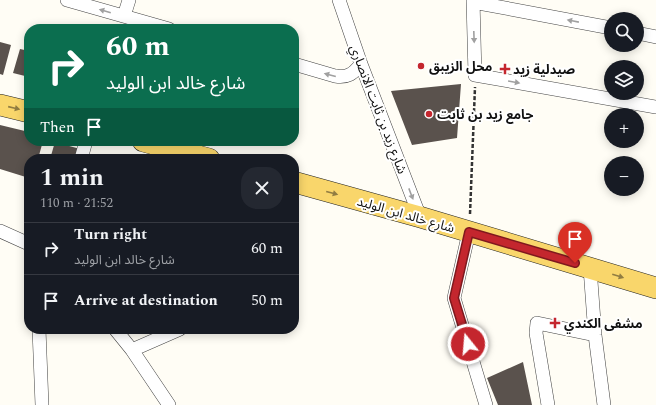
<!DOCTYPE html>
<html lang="en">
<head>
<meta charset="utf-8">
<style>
  body { margin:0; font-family:Spectral,"Noto Sans Arabic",serif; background:#242831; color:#f1f3f6; height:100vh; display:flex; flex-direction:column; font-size:15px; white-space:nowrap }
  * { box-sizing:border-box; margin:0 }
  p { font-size:13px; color:#9ea1a6 }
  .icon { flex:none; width:22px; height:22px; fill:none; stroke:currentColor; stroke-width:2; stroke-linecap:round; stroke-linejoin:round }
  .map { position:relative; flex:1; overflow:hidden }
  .drawer { position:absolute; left:24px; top:154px; width:275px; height:180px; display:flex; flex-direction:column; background:#171b24; border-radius:16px; box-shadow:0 2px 10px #0003 }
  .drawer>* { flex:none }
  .guide { position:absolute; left:24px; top:24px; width:275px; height:122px; border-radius:16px; box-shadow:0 2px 10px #0003; background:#0b6e4f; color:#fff; overflow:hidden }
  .buttons { position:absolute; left:604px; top:12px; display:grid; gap:8px }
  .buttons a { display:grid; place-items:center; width:40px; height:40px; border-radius:50%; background:#171b24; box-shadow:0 2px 10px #0003; font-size:20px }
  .pin { position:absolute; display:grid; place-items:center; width:34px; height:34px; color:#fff; margin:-41px -17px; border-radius:50% 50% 50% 0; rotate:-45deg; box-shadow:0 0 4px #0007 }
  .pin .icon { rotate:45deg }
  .me { position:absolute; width:44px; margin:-22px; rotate:343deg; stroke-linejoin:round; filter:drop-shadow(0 0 3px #0008) }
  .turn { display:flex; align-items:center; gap:14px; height:84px; padding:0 16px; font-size:18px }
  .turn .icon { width:52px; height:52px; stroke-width:2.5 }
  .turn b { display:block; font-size:28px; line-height:34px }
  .then { display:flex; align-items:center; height:38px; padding:0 16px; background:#0003; gap:8px; font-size:15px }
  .round { display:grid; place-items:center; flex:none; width:42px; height:42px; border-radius:16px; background:#242831 }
  .summary { display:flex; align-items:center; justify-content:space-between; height:68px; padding:0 16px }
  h1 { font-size:24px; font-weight:700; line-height:30px }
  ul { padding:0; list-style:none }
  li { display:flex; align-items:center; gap:12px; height:52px; padding:0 16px; border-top:1px solid #363941 }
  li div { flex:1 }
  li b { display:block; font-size:15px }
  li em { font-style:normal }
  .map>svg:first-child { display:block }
  .building { fill:#5a524d }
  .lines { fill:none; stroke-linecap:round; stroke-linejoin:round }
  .street-casing { stroke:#444; stroke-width:14 }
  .primary-casing { stroke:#222; stroke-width:22 }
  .path { stroke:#333; stroke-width:2.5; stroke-dasharray:4 2; stroke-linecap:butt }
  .street { stroke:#fff; stroke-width:13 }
  .primary { stroke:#f9d66b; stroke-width:21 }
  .oneway { fill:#a0a0a0 }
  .oneway2 { fill:#917d42 }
  .route-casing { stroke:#7f191e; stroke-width:10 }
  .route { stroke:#c4262e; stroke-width:7 }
  .poi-dot { fill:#c4262e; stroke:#fff; stroke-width:1.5 }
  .labels { text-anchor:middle; stroke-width:4; stroke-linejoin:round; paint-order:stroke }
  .poi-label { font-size:13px; font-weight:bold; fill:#111; stroke:#fff; text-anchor:start }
  .street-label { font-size:13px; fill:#111; stroke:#fff }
</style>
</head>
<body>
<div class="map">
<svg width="656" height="405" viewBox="0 0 656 405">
  <rect width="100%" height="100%" fill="#fffdf5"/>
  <path class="building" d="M0,42L11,45L3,75L0,74Z
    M20,49L29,51V77L13,73Z
    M461,84L457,138L412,145L391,91Z
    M0,125L29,132V141H43L38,159H29V178L0,169Z
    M55,142L80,149L77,159H50Z
    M523,362L532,405H498L487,378Z"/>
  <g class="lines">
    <g class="street-casing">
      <path id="street" d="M67,0L169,29
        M339,0L361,64L420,217
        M473,0L475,75L656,107
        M473,2L611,28
        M124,16L129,0
        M637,33L656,37
        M294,64L335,76C348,78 353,74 361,64
        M81,159L86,141
        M0,231L29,244
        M469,232L454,298L486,405
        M590,268L595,335L604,405
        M39,329L42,405
        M115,329L132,350L169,405
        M132,350L180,329
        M548,405L536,333L537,323L595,335"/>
    </g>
    <g class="primary-casing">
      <path id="primary" d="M0,105L29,112
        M143,141L209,159
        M294,182L420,217L656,288"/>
    </g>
    <path class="path" d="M470,214L475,87"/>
    <use href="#street" class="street"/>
    <use href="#primary" class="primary"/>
  </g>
  <defs><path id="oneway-solid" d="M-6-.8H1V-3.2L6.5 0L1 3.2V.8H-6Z"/></defs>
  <g class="oneway">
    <use href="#oneway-solid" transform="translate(105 11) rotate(-164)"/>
    <use href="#oneway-solid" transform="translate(573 21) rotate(-169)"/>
    <use href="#oneway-solid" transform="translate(474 37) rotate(88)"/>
    <use href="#oneway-solid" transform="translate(330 75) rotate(-165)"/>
    <use href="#oneway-solid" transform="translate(514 82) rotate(10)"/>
    <use href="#oneway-solid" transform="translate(411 194) rotate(69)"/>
  </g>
  <g class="oneway2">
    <use href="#oneway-solid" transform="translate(14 108) rotate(13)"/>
    <use href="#oneway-solid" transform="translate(332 193) rotate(15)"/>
    <use href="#oneway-solid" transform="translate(618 276) rotate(17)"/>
  </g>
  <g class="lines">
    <g class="route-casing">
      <path id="route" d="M468,344L454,298L469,232L575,263"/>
    </g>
    <use href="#route" class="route"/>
  </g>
  <g class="poi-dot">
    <circle cx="421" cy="66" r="4"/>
    <path d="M503 63h4v4h4v4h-4v4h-4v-4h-4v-4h4z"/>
    <circle cx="429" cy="114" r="4"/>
    <path d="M553 317h4v4h4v4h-4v4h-4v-4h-4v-4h4z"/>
  </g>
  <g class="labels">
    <g class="poi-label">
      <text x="429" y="71">محل الزيبق</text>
      <text x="513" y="74">صيدلية زيد</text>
      <text x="437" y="119">جامع زيد بن ثابت</text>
      <text x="564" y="328">مشفى الكندي</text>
    </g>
    <g class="street-label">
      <text transform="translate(379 109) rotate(69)" y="5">شارع زيد بن ثابت الانصاري</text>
      <text transform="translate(406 214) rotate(16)" y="5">شارع خالد ابن الوليد</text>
    </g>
  </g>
</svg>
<div class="buttons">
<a><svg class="icon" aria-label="search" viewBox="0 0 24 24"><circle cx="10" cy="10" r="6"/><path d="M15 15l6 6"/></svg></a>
<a><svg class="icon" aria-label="layers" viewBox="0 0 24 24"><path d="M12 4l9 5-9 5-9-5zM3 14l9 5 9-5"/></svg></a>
<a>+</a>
<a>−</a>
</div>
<div class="pin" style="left:575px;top:263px;background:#d93025"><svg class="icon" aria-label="arrive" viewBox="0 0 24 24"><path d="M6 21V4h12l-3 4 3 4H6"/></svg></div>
<svg class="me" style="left:468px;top:344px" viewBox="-20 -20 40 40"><circle r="17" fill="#c4262e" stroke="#fff" stroke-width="3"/><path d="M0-11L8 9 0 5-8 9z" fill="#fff"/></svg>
<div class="guide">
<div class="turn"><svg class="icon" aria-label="right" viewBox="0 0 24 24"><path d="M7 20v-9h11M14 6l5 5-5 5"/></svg><div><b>60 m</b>شارع خالد ابن الوليد</div></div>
<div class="then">Then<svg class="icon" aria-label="arrive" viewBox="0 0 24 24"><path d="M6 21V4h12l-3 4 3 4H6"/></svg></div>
</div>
<section class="drawer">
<div class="summary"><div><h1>1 min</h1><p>110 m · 21:52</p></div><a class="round"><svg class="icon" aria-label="close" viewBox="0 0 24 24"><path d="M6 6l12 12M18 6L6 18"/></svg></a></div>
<ul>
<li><svg class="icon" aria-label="right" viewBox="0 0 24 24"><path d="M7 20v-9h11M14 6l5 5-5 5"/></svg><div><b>Turn right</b><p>شارع خالد ابن الوليد</p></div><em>60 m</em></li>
<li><svg class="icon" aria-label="arrive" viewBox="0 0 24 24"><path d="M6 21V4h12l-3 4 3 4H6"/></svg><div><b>Arrive at destination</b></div><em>50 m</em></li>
</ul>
</section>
</div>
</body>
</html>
